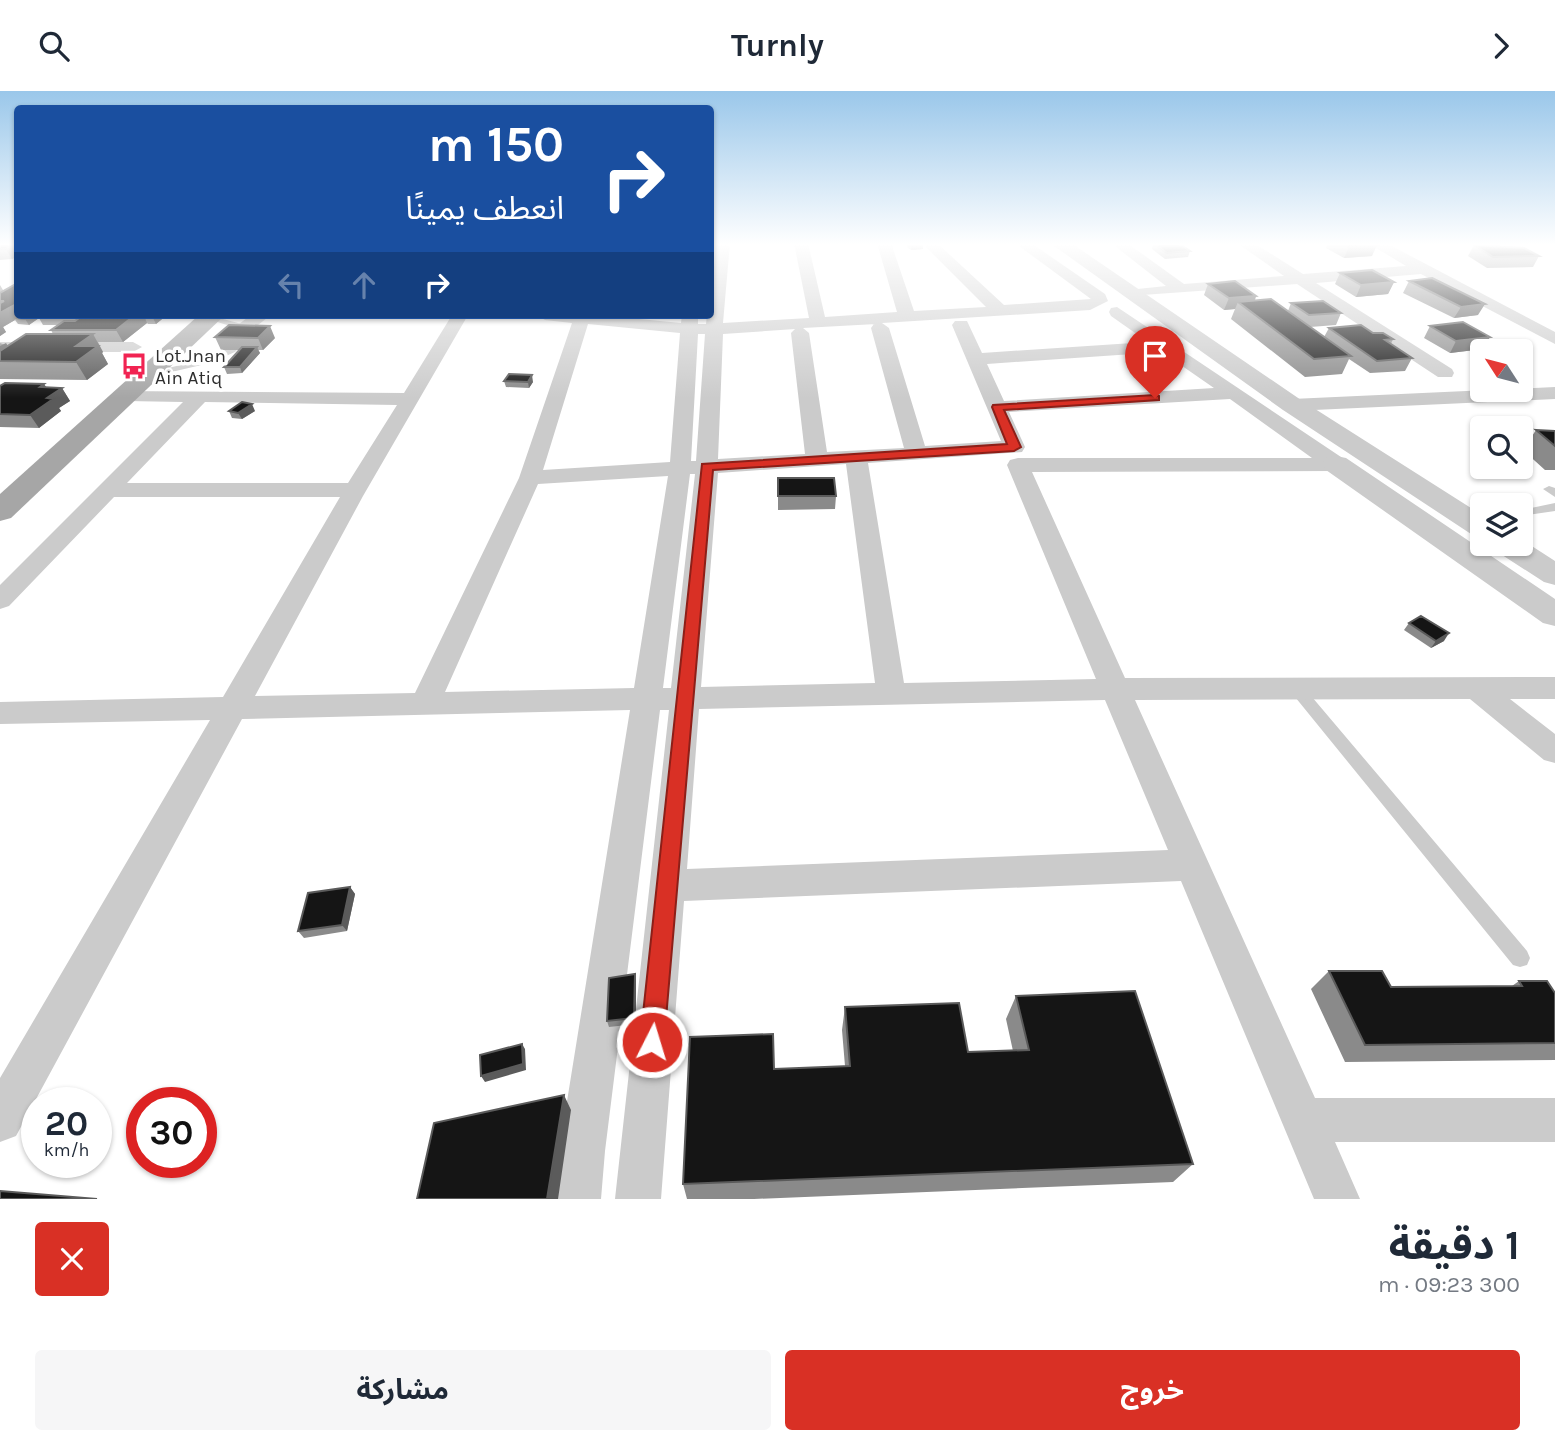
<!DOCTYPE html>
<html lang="ar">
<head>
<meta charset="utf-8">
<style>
  body { margin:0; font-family:Karla,"Noto Sans Arabic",sans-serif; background:#f6f6f7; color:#1f2937; direction:rtl; height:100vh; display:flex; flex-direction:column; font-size:26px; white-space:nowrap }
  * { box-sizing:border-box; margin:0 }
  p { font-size:23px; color:#747a83 }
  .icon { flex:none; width:38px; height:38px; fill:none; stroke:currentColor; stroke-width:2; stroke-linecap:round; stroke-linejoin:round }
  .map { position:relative; height:1108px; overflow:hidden; direction:ltr }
  .side { display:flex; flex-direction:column; background:#fff; flex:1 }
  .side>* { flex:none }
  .guide { position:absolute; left:14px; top:14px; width:700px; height:214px; border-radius:7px; box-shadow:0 2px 5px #0004; direction:rtl; background:#1a4fa0; color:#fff; overflow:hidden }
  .needle { width:46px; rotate:306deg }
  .tools { position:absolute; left:1470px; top:248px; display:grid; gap:14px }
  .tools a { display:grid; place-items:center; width:63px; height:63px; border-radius:7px; background:#fff; box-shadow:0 2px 5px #0004; font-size:35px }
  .speed { position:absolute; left:21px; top:996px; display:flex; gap:14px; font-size:35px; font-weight:700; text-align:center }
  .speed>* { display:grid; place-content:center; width:91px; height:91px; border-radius:50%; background:#fff; box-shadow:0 2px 5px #0004; line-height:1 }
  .speed small { font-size:18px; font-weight:400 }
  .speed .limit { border:10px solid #d22; background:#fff; color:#111 }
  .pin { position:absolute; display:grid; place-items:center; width:60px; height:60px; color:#fff; margin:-72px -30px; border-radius:50% 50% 50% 0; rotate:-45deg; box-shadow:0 0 7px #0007 }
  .pin .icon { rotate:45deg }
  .me { position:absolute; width:77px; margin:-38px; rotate:5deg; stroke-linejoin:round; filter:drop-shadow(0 0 5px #0008) }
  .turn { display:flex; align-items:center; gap:24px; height:147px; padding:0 35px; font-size:32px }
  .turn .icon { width:91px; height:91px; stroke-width:2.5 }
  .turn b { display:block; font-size:49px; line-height:60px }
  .lanes { display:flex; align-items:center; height:66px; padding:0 35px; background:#0003; justify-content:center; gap:35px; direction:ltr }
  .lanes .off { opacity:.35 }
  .round { display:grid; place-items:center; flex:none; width:74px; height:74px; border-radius:7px; background:#f6f6f7 }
  .summary { display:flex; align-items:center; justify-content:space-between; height:119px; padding:0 35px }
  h1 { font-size:42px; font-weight:700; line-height:52px }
  .primary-button { display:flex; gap:14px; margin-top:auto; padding:14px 35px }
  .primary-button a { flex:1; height:80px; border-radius:7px; background:#d93025; color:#fff; font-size:28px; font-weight:700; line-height:80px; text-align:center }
  .primary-button a+a { background:#f6f6f7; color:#1f2937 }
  header { display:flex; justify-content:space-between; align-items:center; height:91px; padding:0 35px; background:#fff; font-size:32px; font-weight:700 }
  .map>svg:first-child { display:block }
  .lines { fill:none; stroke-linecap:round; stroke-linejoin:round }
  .service { fill:#cbcbcb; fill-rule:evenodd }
  .minor { fill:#cbcbcb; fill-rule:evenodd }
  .tertiary { fill:#cbcbcb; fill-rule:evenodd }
  .primary { fill:#a6a6a6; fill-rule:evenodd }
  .wall { fill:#8a8a8a }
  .shaded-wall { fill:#5b5b5b }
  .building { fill:#151515; stroke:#5b5b5b; stroke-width:2 }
  .route { fill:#d93025; stroke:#8d1f18; stroke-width:2 }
  .labels { text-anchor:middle; stroke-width:7; stroke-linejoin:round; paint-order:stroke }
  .far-poi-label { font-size:19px; fill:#2e2e2e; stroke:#fff; text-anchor:start }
</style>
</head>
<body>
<header><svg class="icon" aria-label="forward" viewBox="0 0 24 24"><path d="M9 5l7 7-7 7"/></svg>Turnly<svg class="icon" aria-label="search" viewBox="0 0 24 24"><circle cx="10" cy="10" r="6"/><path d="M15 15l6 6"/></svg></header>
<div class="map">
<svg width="1555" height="1108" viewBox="0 0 1555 1108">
  <rect width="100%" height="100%" fill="#fff"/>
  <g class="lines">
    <path class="service" d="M208,224L253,236L255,241L248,243L246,240L208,228Z
      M232,256L237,259L235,261L210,272L150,286L145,283L204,268Z
      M1549,395L1555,397V406L1543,398Z
      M1555,412V420L1521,425V419Z
      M1296,592L1301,593L1527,860L1530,867L1527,874L1520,876L1513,874L1291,601L1289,597L1291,593Z"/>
    <path class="minor" d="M716,152H730L723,232L809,227L794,152H808L825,226L897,221L877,152H891L914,220L986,216L922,152H937L1004,214L1091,208L1015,152H1031L1105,203L1108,210L1090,219L882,232L889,237L925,355L1001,350L952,234L955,230H967L982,262L1148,251L1111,225L1109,221L1111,217L1117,216L1344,368L1347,373L1344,378L1336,380L1032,381L1125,587L1555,586V608H1510L1555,643V672L1544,669L1470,608L1135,609L1315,1007H1555V1051H1335L1360,1108H1314L1181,790L684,810L661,1108H615L669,619H660L605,1060L601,1108H555L559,1060L630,619L242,628L16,1045L0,1051V987L210,629L0,633V611L223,606L340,406H114L9,515L0,518V494L183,311L126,310L116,304L119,300L404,302L452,224H468L363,405L255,605L415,602L519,387L572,232L545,229L537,224H597L681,232L682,224H698V233H706L707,224H710ZM588,233L680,242L670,371L543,379ZM874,233L871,237L904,357L827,361L809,242L803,237L876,233ZM795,238L791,242L805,363L718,368L723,243ZM698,243H705L696,370H691ZM1162,261L1214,297L1004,310L987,273ZM1230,308L1312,367H1018L1010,369L1007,374L1096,588L904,592L868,372L1022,361L1025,356L1009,321ZM205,311L397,314L348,392H127ZM846,373L875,592L701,596L718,382ZM690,383H695L671,597H663ZM668,385L634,597L445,601L538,393ZM1105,609L1168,759L687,778L699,618Z
      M1111,152H1127L1184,193L1284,185L1237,152H1254L1303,183L1406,175L1368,152H1386L1555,241V253L1421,183L1316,192L1452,278L1454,282L1452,286H1438L1297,193L1128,205L1126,202L1128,199L1166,195Z
      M251,224H271L250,240H238L235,236Z
      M0,251H133L142,256L133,261H0Z
      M1555,296V308L1292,320L1285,318L1282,314L1285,310L1292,308Z"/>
    <path class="tertiary" d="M1050,152H1071L1301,309L1482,424V446L1471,443L1283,319Z
      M1336,365L1346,367L1555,508V535L1543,532L1326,379L1322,373L1326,367Z
      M1521,448L1555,470V494L1544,491L1496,460L1492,453H1521Z"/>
    <path class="primary" d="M199,224H225L11,427L0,430V403Z"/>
  </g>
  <path class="wall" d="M0,152H17L18,165L12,168L0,169Z
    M908,152H923V158L911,159L907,156Z
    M1153,152L1190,160L1188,166L1165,168L1152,158Z
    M1328,152H1373L1372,165L1344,167L1326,157Z
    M1474,154L1539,165L1533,176L1487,177L1468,165Z
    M1340,182L1394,191L1388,203L1356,206L1335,193Z
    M1409,190L1478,224L1454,227L1403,202Z
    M1208,193L1256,205L1255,210L1288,220L1291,212L1341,222L1336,234L1310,236L1324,246L1329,237L1373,242L1393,248L1391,253L1412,267L1405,280L1370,282L1349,268L1342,283L1305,286L1231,228L1235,218L1224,219L1204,204Z
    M0,194L18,224H167L156,233H148L147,232L123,251H98L103,261L102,262L108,273L87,289L0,288V252L8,255L53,243L51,239L58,234H43L39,227L29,234L18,233L15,229L3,236L6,241L0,245Z
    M1430,235L1483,258L1450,262L1424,247Z
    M215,246L275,247L263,259H258L260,262L242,282L227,283L224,276L240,259H221Z
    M504,290L533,291L529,297L506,296Z
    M0,295L62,297L70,310L59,317L61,320L39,337L0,336Z
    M229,320H255L242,328L232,327Z
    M1536,339L1555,340V379H1545L1523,359Z
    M778,387L836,405L835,418L778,419Z
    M1409,532L1444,550L1431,557L1404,539Z
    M350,796L355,803L347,840L304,847L298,840Z
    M1329,880L1391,896L1512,895L1519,890L1555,902V969L1345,971L1311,898Z
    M635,883L636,890V933L609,936L607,930Z
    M1016,905L1193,1073L1173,1091L754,1108H687L683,1093L774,978L845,975L842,939L845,916L968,961L1013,960L1006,928Z"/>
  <path class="shaded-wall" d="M7,152H17L18,153V165L12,168L6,158Z
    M923,152V158L911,159L912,154Z
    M1377,154L1372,165L1344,167L1349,156Z
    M1394,191L1388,203L1356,206L1361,194Z
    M1256,205L1252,216L1238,211L1235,218L1224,219L1229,207Z
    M18,212V224H24L14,227L15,229L3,236L6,241L0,245V222Z
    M1485,213L1478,224L1454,227L1461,216Z
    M31,224H37L39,227L29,234L25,228Z
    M135,224H156L145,227L147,232L123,251L116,239Z
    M157,224H167L156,233L153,227Z
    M270,235L275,247L263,259L258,247Z
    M93,243L103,261L102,262L108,273L87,289L76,271V255Z
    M1490,246L1483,258L1450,262L1456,250Z
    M6,252L14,264L0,260V255Z
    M257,256L260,262L242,282L240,276Z
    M532,284L533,291L529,297L528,291Z
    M44,293L52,304L62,297L70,310L59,317L61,320L39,337L30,324L40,296Z
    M252,313L255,320L242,328L238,322Z
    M1449,542L1444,550L1431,557L1436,550Z
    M350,796L355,803L347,840L342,834Z
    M635,883L636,890V933L634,927Z
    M522,953L525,958L526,979L485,991L481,985Z
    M564,1004L571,1019L558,1108H547Z"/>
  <path class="building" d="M0,152H14L6,158H0Z
    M910,152H923L912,154Z
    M1153,152H1178L1190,160L1167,162Z
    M1340,152H1373L1377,154L1349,156Z
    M1474,154L1524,157L1539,165L1493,166Z
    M1372,179L1394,191L1361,194L1340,182Z
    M1432,187L1485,213L1461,216L1409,190Z
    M1235,190L1256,205L1229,207L1208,193Z
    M14,194H18V212L0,222V212L4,210H0V202Z
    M1271,208L1351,265L1314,268L1238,211Z
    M1323,210L1341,222L1309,224L1291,212Z
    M19,224H31L25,228L14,227Z
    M83,224H135L116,239H51L64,230H75Z
    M149,224H157L153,227H145Z
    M1463,231L1490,246L1456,250L1430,235Z
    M229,234L270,235L258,247L215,246Z
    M1361,234L1373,242H1383L1393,248L1385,249L1412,267L1377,270L1329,237Z
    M26,243H93L76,255H98L76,271L0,270V260Z
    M242,256H257L240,276H224Z
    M509,283L532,284L528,291L504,290Z
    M5,292L44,293L40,296L62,297L47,307L53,308L30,324L0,323V295Z
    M242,311L252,313L238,322L229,320Z
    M1536,339L1555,340V355Z
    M778,387H834L836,405H778Z
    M1421,525L1449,542L1436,550L1409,532Z
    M350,796L342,834L298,840L308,802Z
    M1329,880H1382L1391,896L1522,895L1519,890H1547L1555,902V952L1365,954Z
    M635,883L634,927L607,930L609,887Z
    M1135,900L1193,1073L683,1093L690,946L773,943L774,978L850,975L845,916L959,912L968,961L1029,959L1016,905Z
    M522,953L523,973L481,985L480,964Z
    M564,1004L547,1108H417L434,1032Z
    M0,1100L97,1108H0Z"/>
  <linearGradient id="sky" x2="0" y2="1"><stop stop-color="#9ac7ea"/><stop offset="0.5" stop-color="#fff"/><stop offset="1" stop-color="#fff" stop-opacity="0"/></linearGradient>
  <rect width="1555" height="307" fill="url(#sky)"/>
  <path class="route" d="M1155,304L1159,305V309L1004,319L1021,356L1014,360L713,379L664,951L660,959L652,963L644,959L640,951L702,373L1007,353L992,316L993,314Z"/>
  <defs>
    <g id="bus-bare" transform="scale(2.1)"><path d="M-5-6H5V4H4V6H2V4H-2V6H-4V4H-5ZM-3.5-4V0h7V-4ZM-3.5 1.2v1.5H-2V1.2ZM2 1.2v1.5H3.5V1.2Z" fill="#f12352" stroke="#fff" stroke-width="2.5" paint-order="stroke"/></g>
  </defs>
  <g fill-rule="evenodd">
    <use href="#bus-bare" x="134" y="275"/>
  </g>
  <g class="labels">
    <g class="far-poi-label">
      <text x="155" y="271">Lot.Jnan<tspan x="155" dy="22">Ain Atiq</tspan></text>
    </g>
  </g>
</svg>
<div class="tools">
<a><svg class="needle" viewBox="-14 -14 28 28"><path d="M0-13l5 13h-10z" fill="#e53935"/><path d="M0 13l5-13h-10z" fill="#747a83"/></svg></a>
<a><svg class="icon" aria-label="search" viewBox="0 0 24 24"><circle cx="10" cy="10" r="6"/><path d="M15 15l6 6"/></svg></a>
<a><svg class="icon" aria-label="layers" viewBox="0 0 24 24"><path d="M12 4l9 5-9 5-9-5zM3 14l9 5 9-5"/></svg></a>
</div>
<div class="speed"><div>20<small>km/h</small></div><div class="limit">30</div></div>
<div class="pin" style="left:1155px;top:307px;background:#d93025"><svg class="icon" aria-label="arrive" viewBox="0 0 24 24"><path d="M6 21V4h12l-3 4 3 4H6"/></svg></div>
<svg class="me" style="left:652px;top:951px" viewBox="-20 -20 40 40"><circle r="17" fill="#d93025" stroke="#fff" stroke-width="3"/><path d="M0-11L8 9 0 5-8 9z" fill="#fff"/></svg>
<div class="guide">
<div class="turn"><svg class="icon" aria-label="right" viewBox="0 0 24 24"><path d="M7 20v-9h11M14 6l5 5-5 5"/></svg><div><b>150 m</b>انعطف يمينًا</div></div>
<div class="lanes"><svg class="icon off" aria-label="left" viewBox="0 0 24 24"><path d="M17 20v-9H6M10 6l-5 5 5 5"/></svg><svg class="icon off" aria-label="ahead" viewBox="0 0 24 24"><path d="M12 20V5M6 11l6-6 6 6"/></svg><svg class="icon" aria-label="right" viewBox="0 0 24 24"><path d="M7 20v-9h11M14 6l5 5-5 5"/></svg></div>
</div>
</div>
<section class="side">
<div class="summary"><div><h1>1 دقيقة</h1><p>300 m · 09:23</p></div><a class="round" style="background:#d93025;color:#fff"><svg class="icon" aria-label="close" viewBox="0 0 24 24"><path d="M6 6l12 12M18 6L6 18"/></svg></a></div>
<div class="primary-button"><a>خروج</a><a>مشاركة</a></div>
</section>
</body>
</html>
